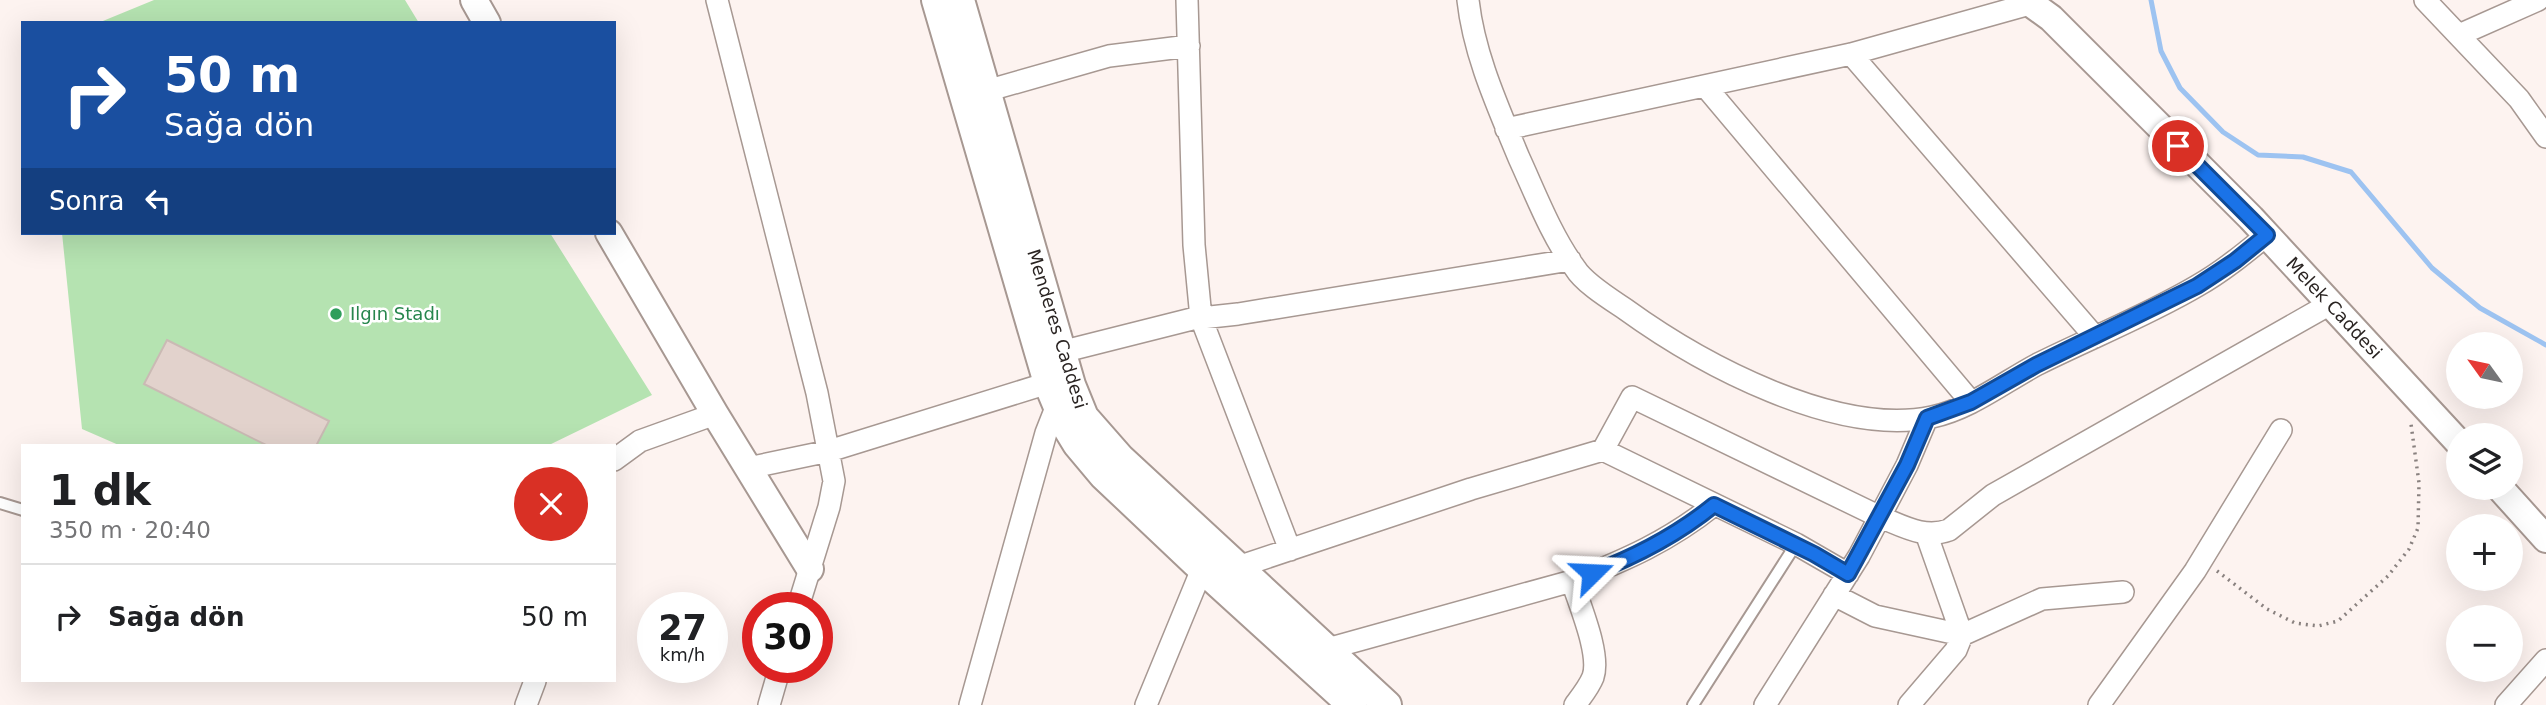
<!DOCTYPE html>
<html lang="tr">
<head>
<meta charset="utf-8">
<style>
  body { margin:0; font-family:"DejaVu Sans",sans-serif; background:#f2f2f2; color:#202124; height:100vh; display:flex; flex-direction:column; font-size:26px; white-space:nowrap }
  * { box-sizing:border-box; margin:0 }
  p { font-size:23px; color:#757577 }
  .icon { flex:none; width:38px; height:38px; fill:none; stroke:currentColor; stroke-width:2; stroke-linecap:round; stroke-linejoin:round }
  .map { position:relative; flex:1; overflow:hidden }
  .details { position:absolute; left:21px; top:444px; width:595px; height:238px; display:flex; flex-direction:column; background:#fff; border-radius:0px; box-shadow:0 7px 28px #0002 }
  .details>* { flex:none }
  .guide { position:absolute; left:21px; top:21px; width:595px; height:214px; border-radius:0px; box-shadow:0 7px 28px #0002; background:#1a4fa0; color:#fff; overflow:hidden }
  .needle { width:46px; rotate:303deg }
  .tools { position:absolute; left:2446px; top:332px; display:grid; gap:14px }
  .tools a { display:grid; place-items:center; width:77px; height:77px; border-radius:50%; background:#fff; box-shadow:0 7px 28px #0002; font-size:35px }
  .speed { position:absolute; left:637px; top:592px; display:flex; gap:14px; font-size:35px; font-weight:700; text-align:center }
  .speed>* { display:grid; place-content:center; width:91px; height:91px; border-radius:50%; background:#fff; box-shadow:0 7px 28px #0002; line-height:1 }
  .speed small { font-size:18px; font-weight:400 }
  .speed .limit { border:10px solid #d22; background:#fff; color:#111 }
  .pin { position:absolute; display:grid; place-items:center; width:60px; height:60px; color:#fff; margin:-30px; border:4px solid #fff; border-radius:50%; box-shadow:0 2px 7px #0007 }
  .me { position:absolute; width:77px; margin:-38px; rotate:69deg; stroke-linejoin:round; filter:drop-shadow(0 0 5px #0008) }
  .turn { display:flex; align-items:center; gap:24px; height:147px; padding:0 28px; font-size:32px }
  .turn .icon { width:91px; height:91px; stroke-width:2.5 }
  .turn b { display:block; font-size:49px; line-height:60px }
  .then { display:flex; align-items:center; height:66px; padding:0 28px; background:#0003; gap:14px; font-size:26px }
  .round { display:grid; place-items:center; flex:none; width:74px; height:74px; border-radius:37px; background:#f2f2f2 }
  .head { display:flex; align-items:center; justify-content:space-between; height:119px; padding:0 28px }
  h1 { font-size:42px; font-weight:700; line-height:52px }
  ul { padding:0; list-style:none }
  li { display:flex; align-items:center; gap:21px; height:105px; padding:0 28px; border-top:2px solid #e0e0e0 }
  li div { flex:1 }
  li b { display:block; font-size:26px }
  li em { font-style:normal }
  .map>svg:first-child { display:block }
  .green { fill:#b5e3b1 }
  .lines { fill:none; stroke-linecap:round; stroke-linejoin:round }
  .stream { stroke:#9dc3f1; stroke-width:5 }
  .building { fill:#e2d2cc; stroke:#cabab4; stroke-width:2 }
  .service-casing { stroke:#a79892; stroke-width:14 }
  .minor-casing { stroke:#a79892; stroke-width:24 }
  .tertiary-casing { stroke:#a79892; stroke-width:30 }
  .secondary-casing { stroke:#a79892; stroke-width:32 }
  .path { stroke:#89817f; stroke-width:3.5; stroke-dasharray:2 5; stroke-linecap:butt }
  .service { stroke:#fff; stroke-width:10 }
  .minor { stroke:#fff; stroke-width:21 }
  .tertiary { stroke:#fff; stroke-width:26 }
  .secondary { stroke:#fff; stroke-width:28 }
  .route-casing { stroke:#114b97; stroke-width:18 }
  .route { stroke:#1a73e8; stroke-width:12 }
  .leisure-dot { fill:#2e9e5b; stroke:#fff; stroke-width:2.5 }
  .labels { text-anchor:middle; stroke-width:5; stroke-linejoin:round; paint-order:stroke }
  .street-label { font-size:18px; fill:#2a2422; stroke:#fff }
  .leisure-label { font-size:18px; fill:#27864d; stroke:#fff; text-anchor:start }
</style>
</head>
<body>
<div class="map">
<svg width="2546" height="705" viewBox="0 0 2546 705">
  <rect width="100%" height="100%" fill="#fdf3f0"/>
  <path class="green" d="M154,0H405L419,23H98Z
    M62,233H550L652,395L547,446H121L82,429Z"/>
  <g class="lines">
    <path class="stream" d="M2151,0L2161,51L2180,88L2223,132L2258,155L2303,157L2351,172L2432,268L2480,308L2546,345"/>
  </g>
  <path class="building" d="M167,340L329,421L316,446H268L144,384Z"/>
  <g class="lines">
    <g class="service-casing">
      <path id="service" d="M0,503L23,510
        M1693,705L1796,544"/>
    </g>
    <g class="minor-casing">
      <path id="minor" d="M717,0L817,393L834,481L829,507L798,607
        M1187,0L1194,245L1201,318L1290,550
        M1468,0C1474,55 1498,107 1519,158C1536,195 1551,235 1575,268C1584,283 1610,299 1625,309C1701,364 1836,437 1932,417C1970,409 2004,382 2038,364C2090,338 2146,316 2197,286C2222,272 2245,253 2267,235
        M2425,0L2519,99L2546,137
        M2459,35L2538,0
        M1851,54L2095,337
        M1705,86L1971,402
        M986,91L1109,56L1189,46
        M1506,129L1851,54L2030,4
        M1061,352L1192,319L1238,314L1570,260
        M1603,450L1632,397L1880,517C1903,526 1924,539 1949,530L1993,495L2330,304
        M614,460L640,441L715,414
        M748,468L829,451L1048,383
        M1238,567L1471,489L1603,450L1796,544L1848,574
        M1834,595L1875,616L1962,635L2042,599L2123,592
        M1327,649L1572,581
        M526,705L535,681
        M769,705L780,667
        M970,705L1046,433L1057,405
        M1146,705L1202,569
        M1575,705C1581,697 1589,687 1593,677C1601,654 1579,604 1572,581C1626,560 1669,541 1714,505
        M1765,705L1859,556L1907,465L1927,418
        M1909,705L1956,650L1962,635L1926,533
        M2099,705L2195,571L2281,430
        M2506,705L2546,660"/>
    </g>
    <g class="tertiary-casing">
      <path id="tertiary" d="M474,0L487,23
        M2026,0L2051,18L2251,218L2459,443
        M609,233L715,414L810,569
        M2500,488L2546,539"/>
    </g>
    <g class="secondary-casing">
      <path id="secondary" d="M936,0L1048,383L1066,426L1077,444L1103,475L1195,562L1352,705
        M960,0L1071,385L1084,417L1120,458L1387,705"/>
    </g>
    <path class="path" d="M2217,571L2267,609L2295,623L2318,626L2338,621L2388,576L2409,549L2418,528L2419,483L2411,424"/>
    <use href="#service" class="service"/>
    <use href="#minor" class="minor"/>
    <use href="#tertiary" class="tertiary"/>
    <use href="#secondary" class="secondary"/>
  </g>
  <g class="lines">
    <g class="route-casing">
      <path id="route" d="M1592,573C1637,556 1677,535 1714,505L1814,554L1848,574L1907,465L1927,418L1971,402L2036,365L2197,286L2235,261L2267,235L2178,146"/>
    </g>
    <use href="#route" class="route"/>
  </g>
  <circle class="leisure-dot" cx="336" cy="314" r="7"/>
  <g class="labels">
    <g class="street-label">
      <text transform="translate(2334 308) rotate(47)" y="6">Melek Caddesi</text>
      <text transform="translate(1057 329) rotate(73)" y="6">Menderes Caddesi</text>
    </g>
    <g class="leisure-label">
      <text x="350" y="320">Ilgın Stadı</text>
    </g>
  </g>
</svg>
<div class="tools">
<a><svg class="needle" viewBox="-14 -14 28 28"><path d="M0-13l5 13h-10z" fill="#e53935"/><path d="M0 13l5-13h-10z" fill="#757577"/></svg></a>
<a><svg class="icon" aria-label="layers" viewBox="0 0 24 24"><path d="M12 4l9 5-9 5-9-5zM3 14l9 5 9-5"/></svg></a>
<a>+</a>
<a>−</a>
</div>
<div class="speed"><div>27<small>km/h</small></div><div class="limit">30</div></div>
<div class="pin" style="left:2178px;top:146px;background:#d93025"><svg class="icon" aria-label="arrive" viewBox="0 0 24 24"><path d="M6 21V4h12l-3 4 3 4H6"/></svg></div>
<svg class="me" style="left:1592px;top:573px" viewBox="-20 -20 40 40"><path d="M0-17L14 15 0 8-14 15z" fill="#1a73e8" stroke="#fff" stroke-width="4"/></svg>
<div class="guide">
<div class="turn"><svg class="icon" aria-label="right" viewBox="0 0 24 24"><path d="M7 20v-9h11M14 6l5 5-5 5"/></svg><div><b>50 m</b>Sağa dön</div></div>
<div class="then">Sonra<svg class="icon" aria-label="left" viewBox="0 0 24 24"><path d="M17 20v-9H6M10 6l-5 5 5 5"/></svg></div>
</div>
<section class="details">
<div class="head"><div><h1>1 dk</h1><p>350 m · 20:40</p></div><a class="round" style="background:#d93025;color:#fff"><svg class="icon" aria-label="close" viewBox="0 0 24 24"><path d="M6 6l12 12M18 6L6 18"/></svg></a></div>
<ul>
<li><svg class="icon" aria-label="right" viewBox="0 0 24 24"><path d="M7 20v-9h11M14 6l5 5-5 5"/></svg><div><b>Sağa dön</b></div><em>50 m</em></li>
</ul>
</section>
</div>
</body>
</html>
